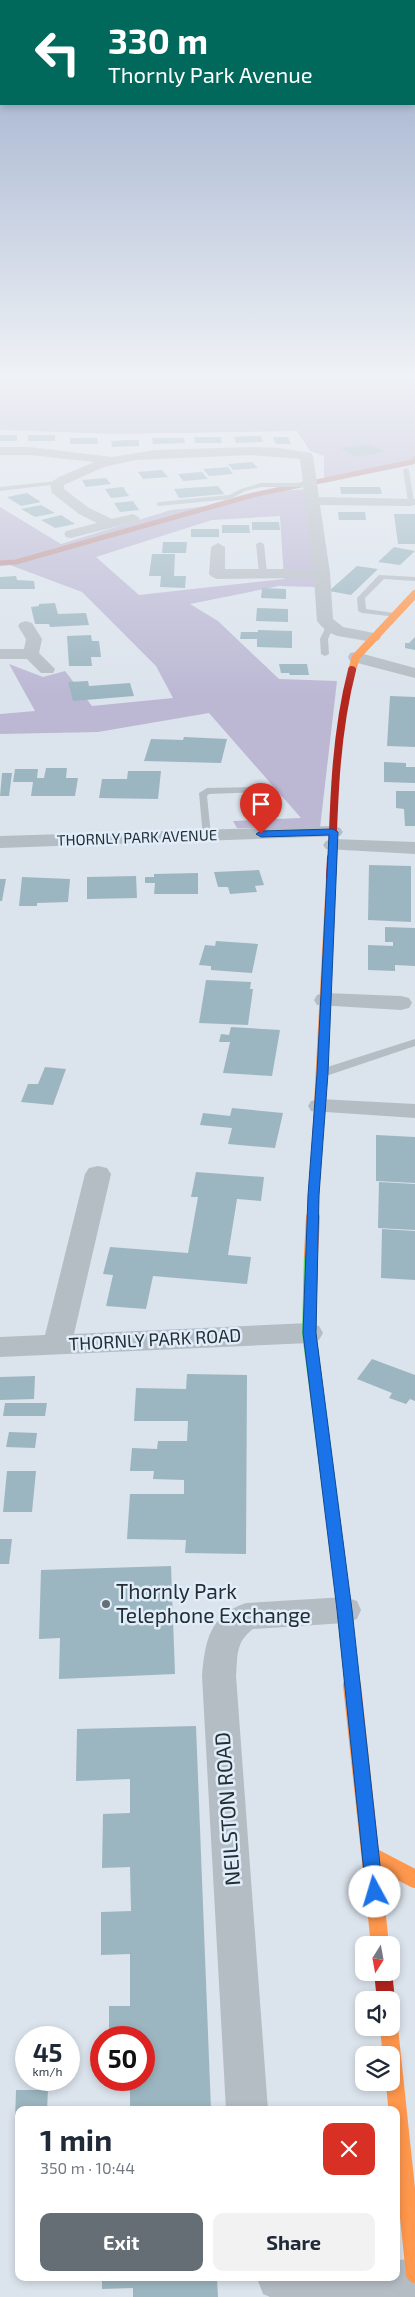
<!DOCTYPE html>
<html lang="en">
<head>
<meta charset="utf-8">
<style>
  body { margin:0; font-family:"Exo 2",sans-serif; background:#f2f2f3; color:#1f2937; height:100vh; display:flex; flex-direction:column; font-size:19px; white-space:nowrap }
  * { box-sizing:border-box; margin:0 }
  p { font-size:16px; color:#747a83 }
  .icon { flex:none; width:28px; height:28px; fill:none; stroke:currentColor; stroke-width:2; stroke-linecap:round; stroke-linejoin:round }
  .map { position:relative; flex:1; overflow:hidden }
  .panel { position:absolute; left:15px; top:2106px; width:385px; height:175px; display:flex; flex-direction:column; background:#fff; border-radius:10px; box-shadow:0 2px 8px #0003 }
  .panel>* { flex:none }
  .hud { position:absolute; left:0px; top:0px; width:415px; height:105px; box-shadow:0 2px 8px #0003; background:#00695c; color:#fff; overflow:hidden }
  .needle { width:32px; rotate:191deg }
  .buttons { position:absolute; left:355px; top:1936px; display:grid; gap:10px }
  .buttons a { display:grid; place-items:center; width:45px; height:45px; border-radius:10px; background:#fff; box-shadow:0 2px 8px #0003; font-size:25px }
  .speed { position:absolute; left:15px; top:2026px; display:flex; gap:10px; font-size:25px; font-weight:700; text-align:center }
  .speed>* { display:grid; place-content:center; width:65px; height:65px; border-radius:50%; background:#fff; box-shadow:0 2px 8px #0003; line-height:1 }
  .speed small { font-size:12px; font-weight:400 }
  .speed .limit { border:8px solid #d22; background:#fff; color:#111 }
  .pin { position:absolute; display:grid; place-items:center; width:42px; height:42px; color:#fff; margin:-51px -21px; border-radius:50% 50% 50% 0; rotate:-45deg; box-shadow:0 0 5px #0007 }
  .pin .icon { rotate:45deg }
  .me { position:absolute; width:55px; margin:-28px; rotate:354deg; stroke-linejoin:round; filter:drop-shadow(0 0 4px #0008) }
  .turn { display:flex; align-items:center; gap:18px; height:105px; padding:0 25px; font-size:22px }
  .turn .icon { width:65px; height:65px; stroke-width:2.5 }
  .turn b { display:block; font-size:35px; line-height:42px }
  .round { display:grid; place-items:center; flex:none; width:52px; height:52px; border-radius:10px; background:#f2f2f3 }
  .overview { display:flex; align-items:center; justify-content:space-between; height:85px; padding:0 25px }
  h1 { font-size:30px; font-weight:700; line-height:38px }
  .primary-button { display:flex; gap:10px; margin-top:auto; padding:10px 25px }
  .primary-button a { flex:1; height:58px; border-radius:10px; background:#646e74; color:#fff; font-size:20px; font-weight:700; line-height:58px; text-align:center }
  .primary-button a+a { background:#f2f2f3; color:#1f2937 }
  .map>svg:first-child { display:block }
  .green { fill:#bcb8d4; fill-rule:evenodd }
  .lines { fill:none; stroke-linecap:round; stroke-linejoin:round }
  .stream { stroke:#bd9597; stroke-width:5 }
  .building { fill:#9cb6c1 }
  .lane { fill:#b5bdc4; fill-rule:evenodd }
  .street { fill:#b5bdc4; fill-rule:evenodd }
  .fast { stroke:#63d668; stroke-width:14 }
  .slow-far3 { stroke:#ff974d; stroke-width:8 }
  .slow-far2 { stroke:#ff974d; stroke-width:10 }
  .slow-far1 { stroke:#ff974d; stroke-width:14 }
  .slow { stroke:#ff974d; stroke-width:18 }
  .jam-far2 { stroke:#b3261e; stroke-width:8 }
  .jam-far1 { stroke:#b3261e; stroke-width:10 }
  .jam { stroke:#b3261e; stroke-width:18 }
  .route { fill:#1a73e8; stroke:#114b97 }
  .poi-dot { fill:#646e74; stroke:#e1edfa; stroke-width:2 }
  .labels { text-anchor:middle; stroke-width:5; stroke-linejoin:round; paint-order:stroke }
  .far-street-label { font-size:15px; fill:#242f34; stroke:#e1edfa }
  .street-label { font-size:18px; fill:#242f34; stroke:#e1edfa }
  .near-poi-label { font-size:21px; fill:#242f34; stroke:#e1edfa; text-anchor:start }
  .near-street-label { font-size:21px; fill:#242f34; stroke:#e1edfa }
</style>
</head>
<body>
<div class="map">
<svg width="415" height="2297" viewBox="0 0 415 2297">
  <rect width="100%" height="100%" fill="#dbe3ec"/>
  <path class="green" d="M0,374H415V464L324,483V456L310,451L297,431L116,434L0,430Z
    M308,489L315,587L279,586L190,604L218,621L279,679L337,681L320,828H237L233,821L301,818L209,713L98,732L0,734V714L35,711L9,664L43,677L65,671L92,706L173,698L156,666L82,592L10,565L0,566V507L61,544L171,510L217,505L280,491ZM280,516L284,579L139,595L96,557L212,520Z"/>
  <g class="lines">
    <path class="stream" d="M0,563L16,562L253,495L412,462L415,459"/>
  </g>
  <path class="building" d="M0,435H17V441H0Z
    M28,435H55V441H28Z
    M248,436H261L263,442L236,443L234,437Z
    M194,437H221L222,443H195Z
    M273,437H288L291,444H276Z
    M70,438H97L98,444H70Z
    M152,438H184L185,443L153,444Z
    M125,440H139V446L112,447L111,441Z
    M371,444L385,452L355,457L341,448Z
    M252,462L258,468L233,470L228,464Z
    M228,467L233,474L209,476L203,469Z
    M162,470L168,477L143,479L138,472Z
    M202,472L208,479L183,481L178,474Z
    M106,478L111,484L86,487L82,480Z
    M218,486L224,494L179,498L174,489Z
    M123,487L129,496L111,498L105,489Z
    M340,487H380L382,494H341Z
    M27,493L41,502L21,506L7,497Z
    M133,501L139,510L120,512L114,503Z
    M41,505L55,513L35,517L21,509Z
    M338,512H365L366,520H339Z
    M394,514H415V544H398Z
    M61,515L75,524L55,528L41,520Z
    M252,522H279L280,530H252Z
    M222,525H249L250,533H222Z
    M191,529H219V537H191Z
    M163,542H187L186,553H162Z
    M394,547L415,551L400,565L378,562Z
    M152,554H175L174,576H186L185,588L160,587L161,576H149Z
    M357,566L378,569L351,595L329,591Z
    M16,576L17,580L34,581L35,589H0V577Z
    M262,588L286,589V599L261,598Z
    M55,603L58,614L86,613L89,625L50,627L49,624H35L31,607L39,606V604Z
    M257,608L288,609V622L256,621Z
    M258,630L292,631V648L257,647V639H240L241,632H258Z
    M91,635L92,641H99L101,657H91L92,666H69L67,636Z
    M415,637V650L405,648V643H409Z
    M279,664H307L309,675H290L289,673H281Z
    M88,681L89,686L130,683L134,696L73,701L68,682Z
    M390,696L415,697V747L387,746Z
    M184,737L227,739L221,763L144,761L151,739L183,740Z
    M384,762L406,763V767H415V783L384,782Z
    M46,768H67L66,778H78L75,796H31L33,782H13L15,769H38L37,778H44Z
    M128,771H161L158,799L99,798L102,779H127Z
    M2,773H12L9,796H0Z
    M396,791H415V826H405L404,809L396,808Z
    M369,865L411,866V922L368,920Z
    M259,870L264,885L255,886L257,892L230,894L228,887H218L214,872Z
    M198,873V894H154L155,883H145V877H154V874Z
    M136,876L137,898L87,899V877Z
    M22,877L70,879L68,902L37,903V906H19Z
    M0,879H6L2,901H0Z
    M385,927L415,928V966L395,965V971L368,970V945L393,946V942H385Z
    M216,941L258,944L252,973L211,970V966L199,965L205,945L215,946Z
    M206,980L251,982L250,989H253L248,1025L199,1023Z
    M231,1027L280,1030L272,1076L223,1073L230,1042H219L221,1034L229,1035Z
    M45,1067L66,1069L53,1105L21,1102L28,1084H38Z
    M232,1108L283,1113L275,1148L228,1144L232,1128L200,1125L203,1113L230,1116Z
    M376,1135L415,1137V1183L376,1181Z
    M196,1172L264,1177L261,1201L237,1199L228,1255L251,1257L247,1284L153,1276L146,1309L106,1306L113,1275L103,1274L110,1247L188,1253L198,1197H191Z
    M379,1182L415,1184V1230L378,1228Z
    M382,1229L415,1231V1280L381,1278Z
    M372,1359L415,1375V1401L410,1399L406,1404L389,1398L392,1393L357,1379Z
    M187,1374L247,1375L246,1554L185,1553L186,1540L127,1539L130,1494H184V1480L153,1479L154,1471H130L132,1448L157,1449L158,1441H187L188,1421H134L136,1388L186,1389Z
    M35,1376L34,1399L0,1400V1377Z
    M5,1403H47L45,1416H3Z
    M9,1432L37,1433L35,1448L6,1447Z
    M7,1471H36L32,1512H3Z
    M0,1539H12L9,1564H0Z
    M171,1566L175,1674L59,1679L60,1638L39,1639L41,1570Z
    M196,1726L211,2110H130V2080H144V2038H109V2006H130V1954L101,1955V1912L131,1911L130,1867L102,1868L103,1814L130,1813V1779L76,1781L77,1729Z
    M16,2090H48L47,2110H19V2122H15Z
    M102,2278H217L218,2297H133V2288L102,2289Z"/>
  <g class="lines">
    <path class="lane" d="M406,468L409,470L414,502L411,504L408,502L403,470Z
      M57,481L60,483L59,484L0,491V487Z
      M261,483H310L313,485L310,487H261L245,491L231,499L159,506L156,504L159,502L229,495L241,489Z
      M260,542L264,544L267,573L263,575L259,573L256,544Z
      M379,575L415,577V581L384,579L365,598L366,609L394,613L398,615L397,617L362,613L358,611L357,598Z
      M327,624L334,626L328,639L329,654L325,656L321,654L320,639Z
      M257,787L260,788V792L209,794L207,796L211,835L206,838L203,837L199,793L207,788Z
      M415,1039V1046L326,1076H318L316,1073L318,1070Z"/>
    <path class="street" d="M0,447H30L112,457L156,450L252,447L279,448L311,453L313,456L319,497L415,499V505L411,506L320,505L330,573L333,619L343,627L379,634L381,637L379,640L373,642L338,636C330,634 322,628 317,621L314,578L217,579L212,577L209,574L211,547L218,543L225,547V569H313L300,459L252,455L135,460L104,467L64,485V489L89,508L112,519L133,514L140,518L138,521L71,538L66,537L64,534L66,531L97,523L79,514L52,493L50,483L59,477L94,462L30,455H0Z
      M26,621L32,623L42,639L39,653L55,669L53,673H41L27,659H0V649H24L26,639L18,626L20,623Z
      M356,652L415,668V678L350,661L348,657L350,653Z
      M333,826L340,828L343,832L340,836L0,848V836Z
      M333,839L415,842V854L326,849L323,845L326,841Z
      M325,993L401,996L409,998L412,1003L409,1008L401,1010L317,1005L314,1000L317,995Z
      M320,1099L415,1104V1118L311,1111L308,1106L311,1101Z
      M98,1166L107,1168L111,1174L74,1334L309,1323L319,1326L323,1333L319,1340L309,1343L0,1357V1337L45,1335L85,1174L89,1168Z
      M345,1597L357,1601L361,1610L357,1619L345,1623L253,1629C235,1643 238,1655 236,1676L268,2110H226L202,1676C205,1642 209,1615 246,1603Z
      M415,2259V2297H270L263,2294L257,2278H396V2260Z"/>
    <path class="fast" d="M311,1255L309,1333L340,1572"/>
    <path class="slow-far3" d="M352,670L356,657L415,594"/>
    <path class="slow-far2" d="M313,1218L331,877"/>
    <path class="slow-far1" d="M311,1255L313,1217
      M340,1572L352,1686"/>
    <path class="slow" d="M352,1685L380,1945
      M371,1856L415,1879
      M389,2028L415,2274"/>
    <path class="jam-far2" d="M332,860C334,796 336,732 352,670"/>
    <path class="jam-far1" d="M331,877L332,858"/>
    <path class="jam" d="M383,1972L386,2000"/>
  </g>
  <linearGradient id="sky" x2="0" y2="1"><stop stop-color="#97a8c8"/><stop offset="0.54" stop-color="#eff2f6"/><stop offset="1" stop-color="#eff2f6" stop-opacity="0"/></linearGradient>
  <rect width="415" height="696" fill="url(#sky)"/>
  <path class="route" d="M333,829L338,832L328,1073L319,1195L316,1333L352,1610L383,1892L381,1897L375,1900L369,1897L366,1892L337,1610L303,1333L308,1195L317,1073L329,835L261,837L256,834L261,831Z"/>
  <circle class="poi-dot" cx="106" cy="1604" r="5"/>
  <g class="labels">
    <g class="far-street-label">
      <text transform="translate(137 838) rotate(-2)" y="5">THORNLY PARK AVENUE</text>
    </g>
    <g class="street-label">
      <text transform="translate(155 1340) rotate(-3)" y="6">THORNLY PARK ROAD</text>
    </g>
    <g class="near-poi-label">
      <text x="116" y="1599">Thornly Park<tspan x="116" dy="24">Telephone Exchange</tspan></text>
    </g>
    <g class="near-street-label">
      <text transform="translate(228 1809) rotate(-94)" y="7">NEILSTON ROAD</text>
    </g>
  </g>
</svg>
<div class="buttons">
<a><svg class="needle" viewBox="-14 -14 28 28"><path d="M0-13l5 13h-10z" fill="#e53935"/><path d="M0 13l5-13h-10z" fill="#747a83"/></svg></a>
<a><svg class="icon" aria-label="sound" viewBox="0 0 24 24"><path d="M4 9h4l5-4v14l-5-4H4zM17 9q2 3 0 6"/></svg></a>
<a><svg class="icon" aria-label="layers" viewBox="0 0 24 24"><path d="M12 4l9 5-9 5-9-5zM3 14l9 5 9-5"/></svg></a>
</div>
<div class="speed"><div>45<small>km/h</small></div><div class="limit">50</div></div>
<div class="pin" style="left:261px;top:834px;background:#d93025"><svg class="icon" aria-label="arrive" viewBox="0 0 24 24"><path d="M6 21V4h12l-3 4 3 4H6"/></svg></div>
<svg class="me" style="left:375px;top:1892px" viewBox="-20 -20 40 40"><circle r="19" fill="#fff"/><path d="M0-13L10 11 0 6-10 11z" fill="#1a73e8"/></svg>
<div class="hud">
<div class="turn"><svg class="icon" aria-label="left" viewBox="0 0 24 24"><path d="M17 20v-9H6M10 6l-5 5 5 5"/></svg><div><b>330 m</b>Thornly Park Avenue</div></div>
</div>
<section class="panel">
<div class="overview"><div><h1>1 min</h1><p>350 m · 10:44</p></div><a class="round" style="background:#d93025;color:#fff"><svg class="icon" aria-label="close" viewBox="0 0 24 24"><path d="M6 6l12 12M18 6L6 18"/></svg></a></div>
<div class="primary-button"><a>Exit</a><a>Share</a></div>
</section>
</div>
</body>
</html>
